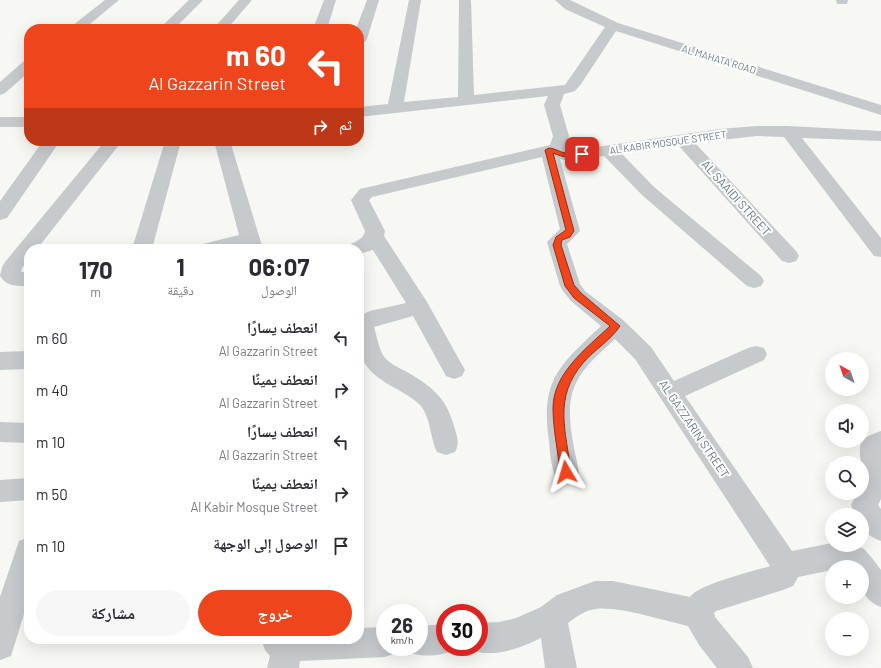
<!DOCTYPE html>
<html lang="ar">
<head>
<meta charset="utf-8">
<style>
  body { margin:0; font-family:Barlow,"Noto Naskh Arabic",sans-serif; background:#f7f7f7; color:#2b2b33; direction:rtl; height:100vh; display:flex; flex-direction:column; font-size:15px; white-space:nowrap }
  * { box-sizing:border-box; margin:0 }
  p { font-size:13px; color:#7c7c81 }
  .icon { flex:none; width:22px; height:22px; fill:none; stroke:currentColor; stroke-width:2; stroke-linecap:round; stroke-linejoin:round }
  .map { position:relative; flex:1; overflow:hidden; direction:ltr }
  .details { position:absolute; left:24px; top:244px; width:340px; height:400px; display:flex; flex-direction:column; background:#fff; border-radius:16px; box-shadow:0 4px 16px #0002; direction:rtl }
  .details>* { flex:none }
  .hud { position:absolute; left:24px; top:24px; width:340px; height:122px; border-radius:16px; box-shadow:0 4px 16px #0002; direction:rtl; background:#ee451c; color:#fff; overflow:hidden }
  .needle { width:26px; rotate:320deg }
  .controls { position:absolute; left:825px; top:352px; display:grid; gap:8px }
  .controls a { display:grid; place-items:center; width:44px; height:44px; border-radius:50%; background:#fff; box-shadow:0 4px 16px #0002; font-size:20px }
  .speed { position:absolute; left:376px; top:604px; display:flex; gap:8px; font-size:20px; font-weight:700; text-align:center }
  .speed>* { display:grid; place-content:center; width:52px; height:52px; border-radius:50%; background:#fff; box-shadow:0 4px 16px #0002; line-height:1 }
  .speed small { font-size:10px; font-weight:400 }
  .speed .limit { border:6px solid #d22; background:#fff; color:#111 }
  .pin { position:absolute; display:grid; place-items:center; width:34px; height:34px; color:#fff; margin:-17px; border-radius:8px; box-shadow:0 2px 6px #0006 }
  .me { position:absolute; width:44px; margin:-22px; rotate:353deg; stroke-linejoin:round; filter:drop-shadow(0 0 3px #0008) }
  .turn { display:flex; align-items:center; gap:14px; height:84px; padding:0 12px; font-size:18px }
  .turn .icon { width:52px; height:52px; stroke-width:2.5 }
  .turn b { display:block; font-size:28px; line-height:34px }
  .then { display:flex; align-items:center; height:38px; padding:0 12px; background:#0003; gap:8px; font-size:15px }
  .eta { display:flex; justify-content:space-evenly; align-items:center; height:68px; text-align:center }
  .eta b { font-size:24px; font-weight:700; line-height:28px }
  .primary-button { display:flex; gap:8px; margin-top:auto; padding:8px 12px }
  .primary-button a { flex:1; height:46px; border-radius:24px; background:#ee451c; color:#fff; font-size:16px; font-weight:700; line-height:46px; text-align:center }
  .primary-button a+a { background:#f7f7f7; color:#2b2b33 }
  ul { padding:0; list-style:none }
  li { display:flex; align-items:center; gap:12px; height:52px; padding:0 12px }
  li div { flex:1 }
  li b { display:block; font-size:15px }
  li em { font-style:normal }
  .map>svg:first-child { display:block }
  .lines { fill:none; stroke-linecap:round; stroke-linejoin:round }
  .minor { fill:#c6cacd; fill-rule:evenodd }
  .route { fill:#ee451c; stroke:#9b2d12 }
  .labels { text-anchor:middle; stroke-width:4; stroke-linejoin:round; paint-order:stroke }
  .far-street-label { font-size:10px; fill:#647886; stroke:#fff }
  .street-label { font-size:12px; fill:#647886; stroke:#fff }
</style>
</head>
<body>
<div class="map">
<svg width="881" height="668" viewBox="0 0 881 668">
  <rect width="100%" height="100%" fill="#f7f7f3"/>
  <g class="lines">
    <path class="minor" d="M105,0H119L84,29H68Z
      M189,0H203L174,29H159Z
      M239,0H252L227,29H213Z
      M324,0H336L327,29H313Z
      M367,0H379L367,39L365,42L360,43L359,29H356Z
      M409,0H421L404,102L458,97L459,0H471L474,95L565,85L605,27L565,9L555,0H570L618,23L881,105V115L616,31L581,84L575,91L564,94L560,105L569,136L565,150L569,151L719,129L757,126H788L881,131V141L802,138L881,238V257L874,256L784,137L757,136L695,143L796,251L799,256L796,261L789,263L782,261L678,145L621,153L654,187L761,276L764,281L761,286L754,288L747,286L642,195L604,156L568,161L560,159L580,231L567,244L580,284L585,291L623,320L651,347L674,381L748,348L756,346L764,348L767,354L764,360L685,396L792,551L832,543V545H854L864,549L872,558L881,570V607C860,598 862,587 862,567H832V570L798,577L793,586L783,590L716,611L714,613L715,617L748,657L753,668H717L699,645L688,626C664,621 619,606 596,609C585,610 576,617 568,623L577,668H545L541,638C518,649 492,659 468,649V647H479V623L499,622L516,618L541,607L557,595L595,581H613L690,597C699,584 752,572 770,566L635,359L615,339C601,352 584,366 576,383C563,409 574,445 579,472L575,480L566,483L557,480C551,468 550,454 549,441C540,380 559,366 601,326L571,301L563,291L560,286L547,242L560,229L542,157L372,197L369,200L385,231L384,236L427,302L465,370L462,376L454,379L446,376L413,316L374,327C377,336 379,352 386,359C392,365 400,368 407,372C431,386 446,397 454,426C457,436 460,443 455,452L446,455L437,452C430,438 431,419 421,406C413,398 403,392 393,387C357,366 359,355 359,316L370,311L406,303L373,250L359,254V249H345C351,241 363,242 365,231L351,200L360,189L550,145L553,136L544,105L548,96L359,117V107L388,104Z
      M836,0H848L847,4H837Z
      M29,60V72L5,93L0,95V82L24,61Z
      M0,117H29V127H0Z
      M43,141H60L7,218L0,220V201Z
      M105,141H122L37,249H29V259L22,268L21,272H29V286C17,286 7,287 0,276L2,267L5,262Z
      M165,141H181L152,249H132Z
      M214,141H230L263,249H243L242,246L233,249H200L203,244L239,235Z
      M29,351V369L0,370V352Z
      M0,422L29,423V443L0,442Z
      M881,431V499L878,505L881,509V541C867,536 862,530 862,515H855L851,505L857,493H862V463H861C858,442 860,438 881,431Z
      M29,478V500L0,502V480Z
      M29,537V598L11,656L0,660V597L19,541Z
      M445,624V647H457L456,650C440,656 424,658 408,652L406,647H419V626Z
      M385,627V647H398L396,653L385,657L300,661L299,668H267L270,656L265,650L261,639H359V628Z"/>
  </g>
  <path class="route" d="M549,148C555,148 559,152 565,153C572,155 579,150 585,154C576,161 562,157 553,153L574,231L570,237L562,240L561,245L574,285L581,293L620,326C611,340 594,350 583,363C553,398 566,431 571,472L570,475L566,476L562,475L560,472C558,451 553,429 553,408C553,373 587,348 610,326L574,298L565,286L553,245L556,237L566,230L545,150Z"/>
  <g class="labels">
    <g class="far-street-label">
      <text transform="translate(719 59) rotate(17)" y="4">AL MAHATA ROAD</text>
      <text transform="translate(668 142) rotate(-8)" y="4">AL KABIR MOSQUE STREET</text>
    </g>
    <g class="street-label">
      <text transform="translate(736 198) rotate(48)" y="4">AL SAAIDI STREET</text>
      <text transform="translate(694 429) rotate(56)" y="4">AL GAZZARIN STREET</text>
    </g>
  </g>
</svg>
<div class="controls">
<a><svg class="needle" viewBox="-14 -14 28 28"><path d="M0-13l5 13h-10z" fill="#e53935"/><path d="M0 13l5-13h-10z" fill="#7c7c81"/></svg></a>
<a><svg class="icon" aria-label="sound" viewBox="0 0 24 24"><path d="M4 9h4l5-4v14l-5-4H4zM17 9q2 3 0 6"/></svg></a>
<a><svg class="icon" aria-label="search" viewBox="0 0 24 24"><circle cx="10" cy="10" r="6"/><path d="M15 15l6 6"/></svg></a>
<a><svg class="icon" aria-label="layers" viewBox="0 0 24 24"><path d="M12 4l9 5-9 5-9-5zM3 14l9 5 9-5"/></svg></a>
<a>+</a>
<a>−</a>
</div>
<div class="speed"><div>26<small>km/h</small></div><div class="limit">30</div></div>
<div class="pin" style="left:582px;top:154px;background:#d93025"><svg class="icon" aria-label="arrive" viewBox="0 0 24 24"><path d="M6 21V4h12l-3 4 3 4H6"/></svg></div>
<svg class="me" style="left:566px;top:472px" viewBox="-20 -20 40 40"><path d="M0-17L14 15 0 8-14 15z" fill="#ee451c" stroke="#fff" stroke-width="4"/></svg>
<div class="hud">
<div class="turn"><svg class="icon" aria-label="left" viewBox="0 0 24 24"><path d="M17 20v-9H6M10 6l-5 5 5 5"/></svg><div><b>60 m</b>Al Gazzarin Street</div></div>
<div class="then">ثم<svg class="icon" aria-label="right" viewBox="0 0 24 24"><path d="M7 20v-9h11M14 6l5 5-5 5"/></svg></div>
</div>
<section class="details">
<div class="eta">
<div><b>06:07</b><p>الوصول</p></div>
<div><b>1</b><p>دقيقة</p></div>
<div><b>170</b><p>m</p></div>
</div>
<ul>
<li><svg class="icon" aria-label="left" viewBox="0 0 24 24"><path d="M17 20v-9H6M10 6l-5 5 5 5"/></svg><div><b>انعطف يسارًا</b><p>Al Gazzarin Street</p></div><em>60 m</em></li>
<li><svg class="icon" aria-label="right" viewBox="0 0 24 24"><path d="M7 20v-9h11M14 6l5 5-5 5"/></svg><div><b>انعطف يمينًا</b><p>Al Gazzarin Street</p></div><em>40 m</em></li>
<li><svg class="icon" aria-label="left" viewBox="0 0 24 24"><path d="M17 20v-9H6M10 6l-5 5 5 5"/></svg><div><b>انعطف يسارًا</b><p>Al Gazzarin Street</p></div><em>10 m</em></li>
<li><svg class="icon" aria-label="right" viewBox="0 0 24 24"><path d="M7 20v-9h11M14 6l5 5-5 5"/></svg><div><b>انعطف يمينًا</b><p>Al Kabir Mosque Street</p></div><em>50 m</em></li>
<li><svg class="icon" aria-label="arrive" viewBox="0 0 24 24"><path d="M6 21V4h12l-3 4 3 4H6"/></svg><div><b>الوصول إلى الوجهة</b></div><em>10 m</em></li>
</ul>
<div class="primary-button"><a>خروج</a><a>مشاركة</a></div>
</section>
</div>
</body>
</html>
